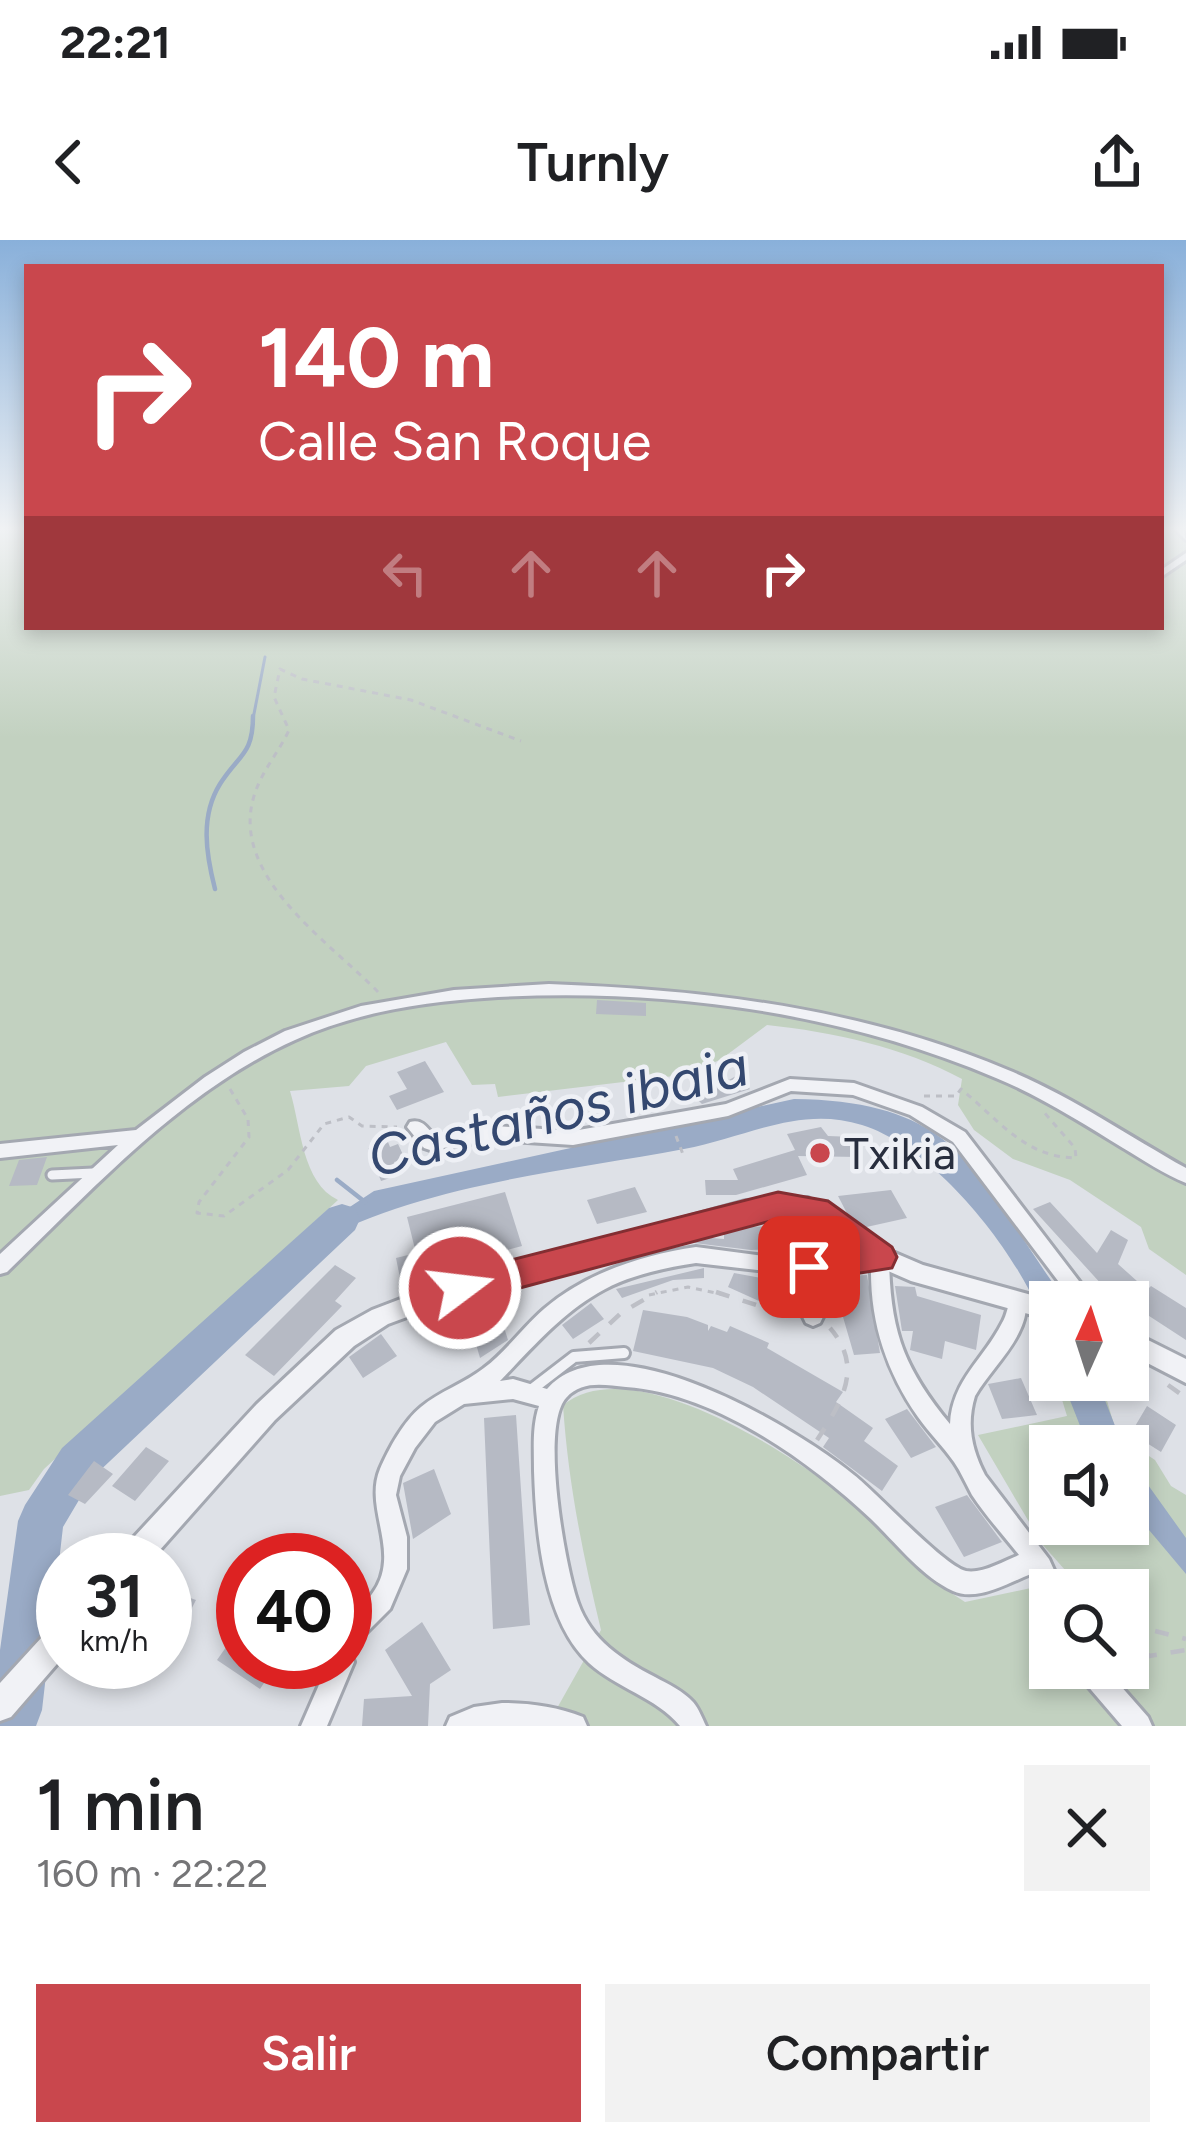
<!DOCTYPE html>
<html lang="es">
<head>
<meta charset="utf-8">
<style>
  body { margin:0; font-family:Figtree,sans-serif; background:#f2f2f2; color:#202124; height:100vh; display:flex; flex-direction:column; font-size:45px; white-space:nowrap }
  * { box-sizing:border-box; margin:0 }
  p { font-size:39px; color:#757577 }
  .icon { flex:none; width:66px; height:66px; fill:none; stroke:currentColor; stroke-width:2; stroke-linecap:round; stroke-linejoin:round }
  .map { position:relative; height:1486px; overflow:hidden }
  .side { display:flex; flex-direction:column; background:#fff; flex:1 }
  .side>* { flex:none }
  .hud { position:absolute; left:24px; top:24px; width:1140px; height:366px; border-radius:0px; box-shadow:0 6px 18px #0003; background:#c9474d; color:#fff; overflow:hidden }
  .needle { width:78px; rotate:3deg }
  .fabs { position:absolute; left:1029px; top:1041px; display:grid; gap:24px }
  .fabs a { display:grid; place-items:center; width:120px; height:120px; border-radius:0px; background:#fff; box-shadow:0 6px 18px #0003; font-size:60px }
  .speed { position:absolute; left:36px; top:1293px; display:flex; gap:24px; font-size:60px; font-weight:700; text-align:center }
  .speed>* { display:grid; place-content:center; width:156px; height:156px; border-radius:50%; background:#fff; box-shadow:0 6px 18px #0003; line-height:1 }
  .speed small { font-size:30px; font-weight:400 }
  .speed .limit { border:18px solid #d22; background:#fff; color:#111 }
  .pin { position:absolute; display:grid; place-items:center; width:102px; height:102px; color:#fff; margin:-51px; border-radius:24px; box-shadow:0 6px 18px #0006 }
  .me { position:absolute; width:132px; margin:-66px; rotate:75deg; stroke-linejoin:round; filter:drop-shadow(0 0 9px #0008) }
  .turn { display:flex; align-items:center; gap:42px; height:252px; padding:0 36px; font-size:54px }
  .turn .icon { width:156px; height:156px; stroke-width:2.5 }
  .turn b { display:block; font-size:84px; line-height:102px }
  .lanes { display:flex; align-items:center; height:114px; padding:0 36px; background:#0003; justify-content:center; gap:60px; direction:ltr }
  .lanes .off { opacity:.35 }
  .round { display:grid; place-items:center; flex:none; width:126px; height:126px; border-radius:0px; background:#f2f2f2 }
  .headline { display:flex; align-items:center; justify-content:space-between; height:204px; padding:0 36px }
  h1 { font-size:72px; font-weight:600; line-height:90px }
  .primary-button { display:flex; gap:24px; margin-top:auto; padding:24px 36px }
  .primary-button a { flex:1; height:138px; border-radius:0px; background:#c9474d; color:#fff; font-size:48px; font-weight:600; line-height:138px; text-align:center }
  .primary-button a+a { background:#f2f2f2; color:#202124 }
  .status { display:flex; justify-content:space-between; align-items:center; height:84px; padding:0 60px; background:#fff; direction:ltr }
  .status svg { height:33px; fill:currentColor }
  header { display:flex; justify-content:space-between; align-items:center; height:156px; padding:0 36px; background:#fff; font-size:54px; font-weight:600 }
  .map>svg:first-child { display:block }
  .green { fill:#c2d1c0; fill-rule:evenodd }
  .water { fill:#9aabc6 }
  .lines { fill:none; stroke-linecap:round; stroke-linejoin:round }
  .stream-far1 { stroke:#9aabc6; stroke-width:3 }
  .stream { stroke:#9aabc6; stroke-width:4.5 }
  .river { fill:#9aabc6; fill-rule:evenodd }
  .building { fill:#b6bac4 }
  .service-far1-casing { stroke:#a4a8b1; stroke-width:15 }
  .service-casing { stroke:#a4a8b1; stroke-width:16 }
  .minor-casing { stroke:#a4a8b1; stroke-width:6 }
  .tertiary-casing { stroke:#a4a8b1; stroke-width:6 }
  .path-far1 { stroke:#bdbfc6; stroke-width:3; stroke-dasharray:6 6; stroke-linecap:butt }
  .path { stroke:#bdbfc6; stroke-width:4.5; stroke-dasharray:14 14; stroke-linecap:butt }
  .service-far1 { stroke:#f1f2f6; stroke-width:9 }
  .service { stroke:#f1f2f6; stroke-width:10 }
  .minor { fill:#f1f2f6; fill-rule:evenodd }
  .tertiary { fill:#f1f2f6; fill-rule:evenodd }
  .route { fill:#c9474d; stroke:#832e32; stroke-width:3 }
  .poi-dot { fill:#c9474d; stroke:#eef0f5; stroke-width:4.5 }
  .labels { text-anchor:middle; stroke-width:9; stroke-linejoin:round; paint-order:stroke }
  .poi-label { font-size:45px; fill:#282e3e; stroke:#eef0f5; text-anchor:start }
  .near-water-label { font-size:57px; font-style:italic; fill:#344870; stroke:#eef0f5 }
</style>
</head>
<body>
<div class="status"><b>22:21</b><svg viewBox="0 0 49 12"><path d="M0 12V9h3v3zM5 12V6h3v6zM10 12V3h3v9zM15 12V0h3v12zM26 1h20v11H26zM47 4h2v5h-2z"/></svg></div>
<header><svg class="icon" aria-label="back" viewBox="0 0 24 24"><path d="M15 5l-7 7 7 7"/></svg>Turnly<svg class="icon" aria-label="share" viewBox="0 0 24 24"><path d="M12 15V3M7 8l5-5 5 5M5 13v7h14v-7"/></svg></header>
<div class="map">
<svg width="1186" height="1486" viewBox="0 0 1186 1486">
  <rect width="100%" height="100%" fill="#dee1e7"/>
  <path class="green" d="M0,290H27V387H1161V290H1186V1035L1149,1009L1141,987L1070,940L1013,919L974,890L958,865L962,839C903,807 833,792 767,785L720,820L682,835L498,857L495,844L472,845L446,802L366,826L349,846L290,851C301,887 302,943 338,960L44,1229L29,1250L0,1256Z
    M1056,1140H1101L1117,1195L1155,1220L1171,1246L1186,1255V1486H547L601,1390C583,1316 568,1242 563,1165C627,1113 767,1200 824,1241C873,1277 912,1330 965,1362L1073,1339L1042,1304L978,1195L1067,1176ZM1050,1206H1128V1284H1050ZM1050,1350H1128V1428H1050Z"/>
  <path class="water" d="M794,859C964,861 976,937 1062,1056L1065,1062H1050V1099C1027,1023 939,909 862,885C799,865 745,898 684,909C562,932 424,944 313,1004L333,978L374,951Z
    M1062,1140H1097L1123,1206H1088Z
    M1128,1217L1186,1298V1334L1128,1265Z"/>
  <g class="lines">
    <path class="stream-far1" d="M253,479L265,417"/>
    <path class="stream" d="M215,649C206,614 200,576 220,544C239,514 253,515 253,476
      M337,940L365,962"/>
    <path class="river" d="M342,964L355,968L360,979L355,990L92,1238L63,1287L42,1470L36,1486H0V1410L18,1281L25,1265L62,1208L329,968Z"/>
  </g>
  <path class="building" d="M597,760L646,763V776L596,774Z
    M425,821L444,852L397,870L389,856L407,849L397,832Z
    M724,835L729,840L736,836L750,849L702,864L691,853Z
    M821,887L828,896L854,897L858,917L798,916L807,935L736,955H706L705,940H738L733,929L795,910L787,894Z
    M388,902L390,907L398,904L405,919L394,922L399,935L381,941L368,908Z
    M47,917L37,945L9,946L19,920Z
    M635,947L647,972L597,984L587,960Z
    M891,950L907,978L862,988L851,981L838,956Z
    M505,952L522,1006L400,1038L396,1018L416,1013L407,977Z
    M1050,962L1097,1013L1111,990L1128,1000L1118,1024L1147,1050L1151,1046L1186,1068V1100L1103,1046L1033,969Z
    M788,986L815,989L837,1006L751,1010L694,1003L699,997L724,999V990L734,987Z
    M335,1025L356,1038L335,1061L342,1066L274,1136L245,1115Z
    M704,1028V1038L673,1040L622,1058L616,1049Z
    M734,1033L794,1044L783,1072L728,1047Z
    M867,1035L880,1113L854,1115L843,1077L827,1076L824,1037Z
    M895,1046L915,1047L917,1056L981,1075L976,1110L945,1101L942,1119L910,1110L913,1091H902Z
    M591,1063L604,1079L573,1099L562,1085Z
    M643,1070L687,1077L708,1085V1091L711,1086L727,1092L730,1086L769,1103L767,1108L843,1152L836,1162L873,1188L864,1201L898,1226L882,1251L823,1207L829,1198L753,1147L713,1128L633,1111Z
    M502,1081L508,1100L480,1118L472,1090Z
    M381,1094L397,1116L363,1138L349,1117Z
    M1021,1138L1037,1175L1002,1179L988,1144Z
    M1147,1166L1176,1185L1161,1212L1131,1193Z
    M907,1169L936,1207L911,1218L885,1179Z
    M516,1175L530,1385L493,1389L484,1178Z
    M146,1207L169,1221L135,1261L112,1246Z
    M94,1221L113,1234L85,1264L68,1255Z
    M434,1229L451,1274L413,1299L403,1243Z
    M967,1255L1002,1302L964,1317L935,1267Z
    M165,1349L196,1360L165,1421Z
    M422,1382L451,1430L430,1444L428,1486H362L364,1459L412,1456L385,1410Z
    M243,1383V1422H278L260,1449L217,1420Z"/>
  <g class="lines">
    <g class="service-far1-casing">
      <path id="service-far1" d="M52,935L93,933"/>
    </g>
    <g class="service-casing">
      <path id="service" d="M531,1150L574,1117L624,1113"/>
    </g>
    <g class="minor-casing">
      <path id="minor" d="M1176,290H1184L1186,300Z
        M1186,313V320L1161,337V330Z
        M549,744C708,750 861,768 1008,830C1071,856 1127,895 1186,928V943C1164,934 1143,920 1123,908C1082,883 1040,856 996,838C841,772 666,748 498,757C430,761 358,771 295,800C183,850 94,948 7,1032L0,1034V1014L118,905L0,918V904L136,890L205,837L244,812L285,791L361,766L454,750Z
        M790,839L854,843L922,867L965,892L1095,1062H1074L953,902L910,875L853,855L791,851L728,876L573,905L495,900L430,910L424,908L407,887L410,882C422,879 427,887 434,896L495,886L573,891L726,864Z
        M696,1007L794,1020L880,1009L887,1011L889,1017C890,1090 903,1127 950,1184C952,1140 984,1119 1002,1083C1007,1075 1008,1065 1011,1056L1018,1053L1025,1056C1033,1093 992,1126 975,1156C966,1185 972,1210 985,1235L1049,1319L1063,1350H1050V1361L1043,1358L1031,1334C1008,1343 977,1362 953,1351C921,1336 896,1303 871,1279C808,1220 714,1153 626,1147C604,1145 582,1140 566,1158C540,1187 565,1327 578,1363C591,1400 622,1420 655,1437C668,1444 683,1451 693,1462C699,1469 702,1478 706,1486H680C656,1457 616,1448 589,1423C543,1380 536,1291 534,1231C534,1209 532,1187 539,1166L513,1159L464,1164L435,1182L415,1208L400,1236L396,1255L407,1297V1329L390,1369L354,1405L345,1408V1379C354,1371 365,1363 372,1354C403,1313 363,1270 380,1229C389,1208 404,1181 421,1167C440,1151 465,1143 484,1128C506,1112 523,1087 544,1069C586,1033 642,1015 696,1007ZM696,1023L800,1035L803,1077L806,1083L813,1086L820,1083L823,1077L819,1033L871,1026C870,1082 886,1131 918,1177C929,1193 943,1206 954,1222C961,1232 966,1244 972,1255C986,1276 1003,1295 1019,1315C1004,1321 982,1334 966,1331C944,1326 878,1254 854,1235C798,1189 610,1075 547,1149L513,1139L500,1141C531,1109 560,1075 598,1053C626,1036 663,1028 696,1023Z
        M345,1411L351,1413L354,1422L327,1486H301L329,1422H345Z
        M1077,1428H1105L1148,1477L1152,1486H1122L1080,1437Z
        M502,1463C529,1463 558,1467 583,1477L587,1486H446L450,1477L474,1467Z"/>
    </g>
    <g class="tertiary-casing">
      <path id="tertiary" d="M808,958L888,1010L923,1025L1057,1062H1050V1080L911,1041L872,1024L804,976L746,979L434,1067L388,1084L354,1106L275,1180L151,1320H118L122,1310L257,1164L336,1090L372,1070L432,1047L746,961Z
        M1128,1090L1186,1119V1143L1128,1113Z
        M63,1380V1417L11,1477L0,1481V1443L53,1385Z"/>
    </g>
    <path class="path-far1" d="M378,752C331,703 229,637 254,556C261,532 279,512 289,490L274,457L280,429L302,439L411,460L521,501
      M230,849L248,879L249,897L199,962L197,973L224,976L288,930L324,884L349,877L362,886L397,887
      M924,856H956L961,849C999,880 1024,917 1076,918L1075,908L1043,871
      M676,896L684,917
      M649,1055L688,1047L725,1055"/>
    <path class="path" d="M716,1052L794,1077
      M589,1103L621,1073L657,1052
      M1168,1145L1186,1158
      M817,1200C842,1162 864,1127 830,1088
      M1128,1384L1186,1399
      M1138,1389L1134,1402L1149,1416L1186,1410"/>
    <use href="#service-far1" class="service-far1"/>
    <use href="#service" class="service"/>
    <use href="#minor" class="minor"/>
    <use href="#tertiary" class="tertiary"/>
  </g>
  <linearGradient id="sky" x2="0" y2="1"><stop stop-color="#89b0da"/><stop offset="0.58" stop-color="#f0f2f4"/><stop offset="1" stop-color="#f0f2f4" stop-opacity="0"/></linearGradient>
  <rect width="1186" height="498" fill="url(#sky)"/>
  <path class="route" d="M778,952L828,961L892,1007L897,1017L892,1028L809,1041L797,1037L791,1027L797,1016L841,1008L809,983L778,979L460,1064L448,1059L443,1048L448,1038L460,1033Z"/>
  <circle class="poi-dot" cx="820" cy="913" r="12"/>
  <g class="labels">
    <g class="poi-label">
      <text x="844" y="929">Txikia</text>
    </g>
    <g class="near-water-label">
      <text transform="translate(558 871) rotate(-14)" y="20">Castaños ibaia</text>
    </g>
  </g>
</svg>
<div class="fabs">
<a><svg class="needle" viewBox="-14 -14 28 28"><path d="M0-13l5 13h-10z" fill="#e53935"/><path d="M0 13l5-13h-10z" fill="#757577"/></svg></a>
<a><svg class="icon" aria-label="sound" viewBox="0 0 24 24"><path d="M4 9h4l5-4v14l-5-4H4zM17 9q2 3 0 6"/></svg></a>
<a><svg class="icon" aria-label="search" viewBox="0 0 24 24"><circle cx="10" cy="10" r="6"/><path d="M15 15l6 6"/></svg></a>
</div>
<div class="speed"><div>31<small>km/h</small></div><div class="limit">40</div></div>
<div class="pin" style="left:809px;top:1027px;background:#d93025"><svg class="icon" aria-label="arrive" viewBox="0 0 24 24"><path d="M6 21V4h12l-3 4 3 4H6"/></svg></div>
<svg class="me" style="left:460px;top:1048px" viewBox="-20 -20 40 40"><circle r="17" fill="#c9474d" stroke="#fff" stroke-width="3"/><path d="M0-11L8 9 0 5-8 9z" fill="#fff"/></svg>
<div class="hud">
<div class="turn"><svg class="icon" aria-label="right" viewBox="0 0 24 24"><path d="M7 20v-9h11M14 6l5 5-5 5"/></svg><div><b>140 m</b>Calle San Roque</div></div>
<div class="lanes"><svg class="icon off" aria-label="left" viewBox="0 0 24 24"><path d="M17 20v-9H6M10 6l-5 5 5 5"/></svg><svg class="icon off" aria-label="ahead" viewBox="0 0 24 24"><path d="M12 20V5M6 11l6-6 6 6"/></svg><svg class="icon off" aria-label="ahead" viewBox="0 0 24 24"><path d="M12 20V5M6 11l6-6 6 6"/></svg><svg class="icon" aria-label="right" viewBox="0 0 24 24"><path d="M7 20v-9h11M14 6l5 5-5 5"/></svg></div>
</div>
</div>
<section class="side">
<div class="headline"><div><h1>1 min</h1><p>160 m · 22:22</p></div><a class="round"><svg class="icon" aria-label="close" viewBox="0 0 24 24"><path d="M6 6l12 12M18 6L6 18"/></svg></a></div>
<div class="primary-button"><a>Salir</a><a>Compartir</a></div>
</section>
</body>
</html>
